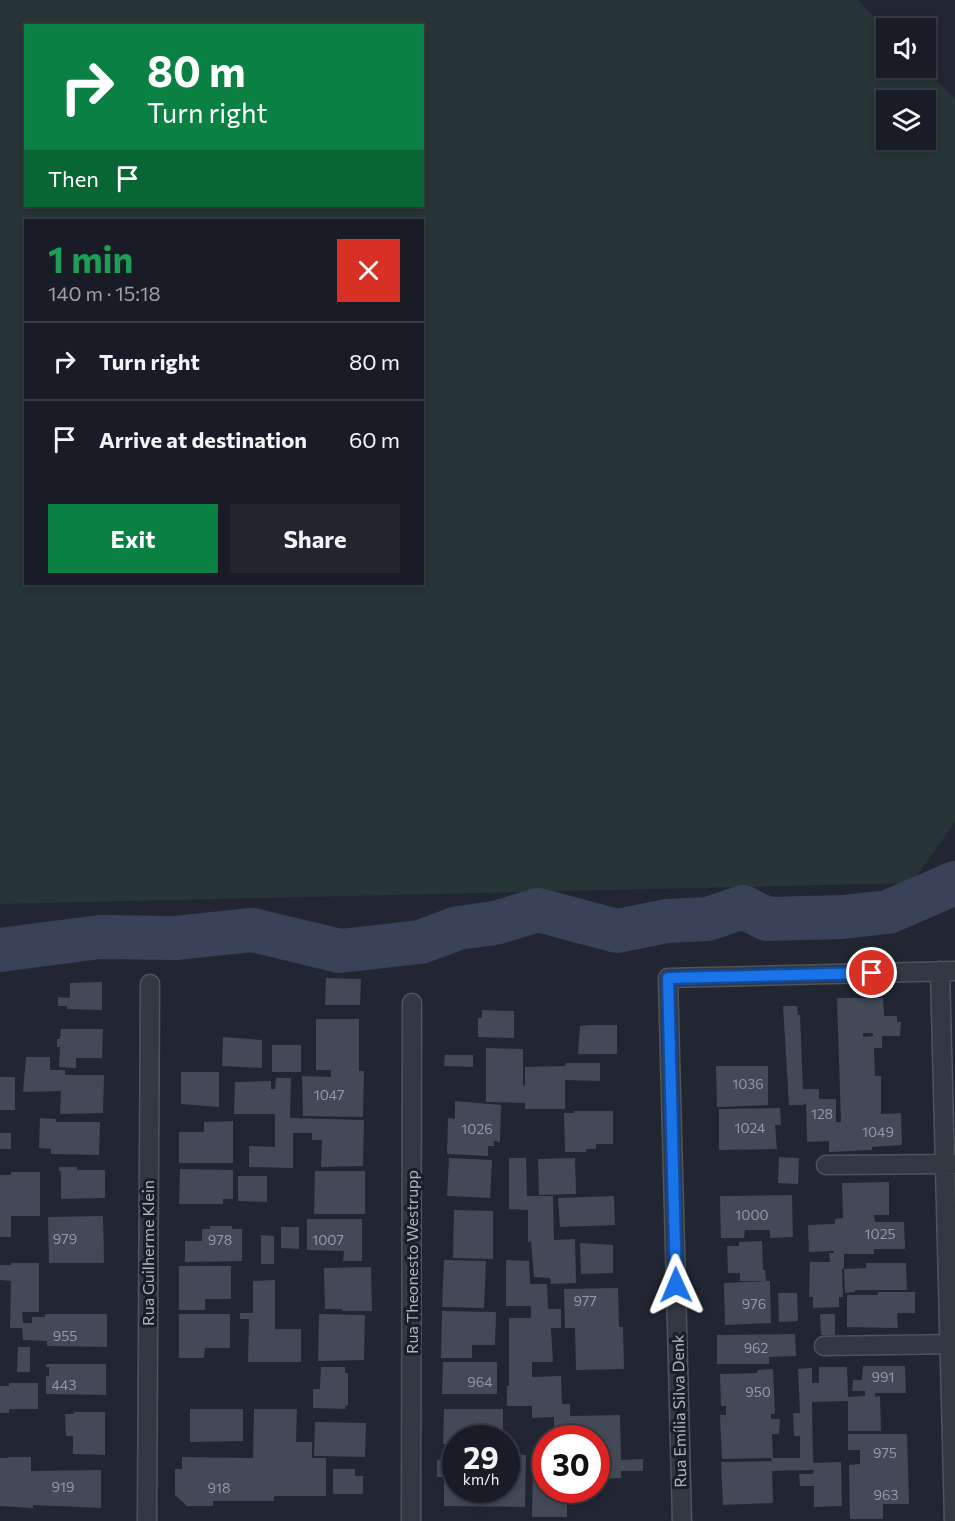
<!DOCTYPE html>
<html lang="en">
<head>
<meta charset="utf-8">
<style>
  body { margin:0; font-family:Commissioner,sans-serif; background:#22252e; color:#f1f3f6; height:100vh; display:flex; flex-direction:column; font-size:22px; white-space:nowrap }
  * { box-sizing:border-box; margin:0 }
  p { font-size:20px; color:#9fa1a7 }
  .icon { flex:none; width:33px; height:33px; fill:none; stroke:currentColor; stroke-width:2; stroke-linecap:round; stroke-linejoin:round }
  .map { position:relative; flex:1; overflow:hidden }
  .details { position:absolute; left:24px; top:219px; width:400px; height:366px; display:flex; flex-direction:column; background:#191c26; border-radius:0px; box-shadow:0 3px 9px #0003,0 0 0 2px #373a43 }
  .details>* { flex:none }
  .banner { position:absolute; left:24px; top:24px; width:400px; height:183px; border-radius:0px; box-shadow:0 3px 9px #0003,0 0 0 2px #373a43; background:#0b8043; color:#fff; overflow:hidden }
  .controls { position:absolute; left:876px; top:18px; display:grid; gap:12px }
  .controls a { display:grid; place-items:center; width:60px; height:60px; border-radius:0px; background:#191c26; box-shadow:0 3px 9px #0003,0 0 0 2px #373a43; font-size:30px }
  .speed { position:absolute; left:442px; top:1425px; display:flex; gap:12px; font-size:30px; font-weight:700; text-align:center }
  .speed>* { display:grid; place-content:center; width:78px; height:78px; border-radius:50%; background:#191c26; box-shadow:0 3px 9px #0003,0 0 0 2px #373a43; line-height:1 }
  .speed small { font-size:15px; font-weight:400 }
  .speed .limit { border:9px solid #d22; background:#fff; color:#111 }
  .pin { position:absolute; display:grid; place-items:center; width:51px; height:51px; color:#fff; margin:-26px; border:3px solid #fff; border-radius:50%; box-shadow:0 2px 6px #0007 }
  .me { position:absolute; width:66px; margin:-33px; rotate:359deg; stroke-linejoin:round; filter:drop-shadow(0 0 4px #0008) }
  .turn { display:flex; align-items:center; gap:21px; height:126px; padding:0 24px; font-size:27px }
  .turn .icon { width:78px; height:78px; stroke-width:2.5 }
  .turn b { display:block; font-size:42px; line-height:51px }
  .then { display:flex; align-items:center; height:57px; padding:0 24px; background:#0003; gap:12px; font-size:22px }
  .round { display:grid; place-items:center; flex:none; width:63px; height:63px; border-radius:0px; background:#22252e }
  .summary { display:flex; align-items:center; justify-content:space-between; height:102px; padding:0 24px }
  h1 { font-size:36px; font-weight:700; line-height:45px; color:#1e9e55 }
  .button { display:flex; gap:12px; margin-top:auto; padding:12px 24px }
  .button a { flex:1; height:69px; border-radius:0px; background:#0b8043; color:#fff; font-size:24px; font-weight:700; line-height:69px; text-align:center }
  .button a+a { background:#22252e; color:#f1f3f6 }
  ul { padding:0; list-style:none }
  li { display:flex; align-items:center; gap:18px; height:78px; padding:0 24px; border-top:2px solid #373a43 }
  li div { flex:1 }
  li b { display:block; font-size:22px }
  li em { font-style:normal }
  .map>svg:first-child { display:block }
  .green { fill:#273537; fill-rule:evenodd }
  .lines { fill:none; stroke-linecap:round; stroke-linejoin:round }
  .river { stroke:#394259; stroke-width:44 }
  .building { fill:#434956; fill-rule:evenodd }
  .street-casing { stroke:#4f535e; stroke-width:21 }
  .street { stroke:#343843; stroke-width:18 }
  .route-casing { stroke:#114b97; stroke-width:15 }
  .route { stroke:#1a73e8; stroke-width:10 }
  .labels { text-anchor:middle; stroke-width:6; stroke-linejoin:round; paint-order:stroke }
  .number-label { font-size:14px; fill:#9398a6 }
  .street-label { font-size:16px; fill:#aeb3c0; stroke:#1a1e27 }
</style>
</head>
<body>
<div class="map">
<svg width="955" height="1521" viewBox="0 0 955 1521">
  <rect width="100%" height="100%" fill="#212632"/>
  <path class="green" d="M0,0H858L886,29V68H924L955,99V822L912,883L0,904ZM26,26H423V206H26ZM886,100H926V140H886ZM26,220H423V584H26Z"/>
  <g class="lines">
    <path class="river" d="M0,950L100,937L175,938L252,930L340,951L420,942L458,928L495,923L538,910L617,931L667,921L708,919L743,907L767,919L843,917L888,912L955,883"/>
  </g>
  <path class="building" d="M326,978L361,979L360,1005H325Z
    M102,982V1010L67,1009V1006H58V997L70,998V983Z
    M837,998H883L884,1016H897V1022H901L900,1036H882V1048H874L875,1076H881V1114L901,1113L902,1145L872,1147V1150L829,1152V1141L807,1142L806,1103L803,1105H789L783,1006H797L798,1015H800L803,1089H819V1099H836V1122H841ZM863,1033H873V1036L863,1037Z
    M482,1010L514,1011V1038L478,1037V1018H482Z
    M316,1019H359V1071H364L363,1117L303,1116L302,1076L331,1077V1070H316Z
    M589,1025H617V1054H578L580,1026Z
    M61,1029H103L102,1058H76V1068L59,1067L60,1047H57V1039H60Z
    M223,1037L262,1040V1068L222,1066Z
    M272,1045H301V1072H272Z
    M486,1048L523,1049V1086L525,1085V1067L565,1066L566,1063H600V1081L565,1080V1109H525V1103L486,1102Z
    M445,1055H473V1067L444,1066Z
    M26,1057H50V1070H65V1075H104L103,1113L60,1114L61,1091L23,1092Z
    M716,1066H768V1105L717,1107Z
    M181,1072H219V1107L181,1104Z
    M0,1077H15V1110H0Z
    M276,1078H291L290,1118L364,1120L363,1166L321,1167L322,1140H312V1133H293V1168L249,1167V1146L275,1147V1114H234L235,1082L271,1081V1089H275Z
    M455,1101L501,1105L500,1142L494,1141V1146H488V1156L447,1154L448,1118L455,1119Z
    M780,1108L781,1125H775L777,1149L719,1150V1109Z
    M574,1111H613V1144H596V1149H586V1152H565L564,1113H574Z
    M40,1118L56,1119V1122H100L99,1155L51,1154V1149L39,1148Z
    M233,1121V1163H179V1132H204V1122Z
    M0,1133H11V1149H0Z
    M779,1157L799,1158L798,1184L778,1183Z
    M449,1158L492,1160L490,1198L447,1196Z
    M509,1158H526L527,1196H553L554,1240L575,1239L576,1283L551,1284L550,1278L534,1277L531,1241L528,1242V1210L509,1209Z
    M575,1158L576,1194L539,1195L538,1159Z
    M59,1167H77V1170H105V1198L61,1199V1171H59Z
    M180,1169L233,1170V1199H223V1204H179Z
    M315,1171H365V1214H314Z
    M11,1172H40V1216H11V1237H0V1175H11Z
    M238,1176H267V1202L238,1201Z
    M889,1182V1215H874L875,1222H904L905,1249H874V1254H844V1268L842,1269L843,1297H839V1307L813,1308V1297H809L810,1262H830L829,1253H834V1251L809,1252L808,1225L835,1224V1219L843,1218L842,1183Z
    M792,1195L793,1237L770,1238V1230H745L744,1238H721L720,1196Z
    M614,1196L615,1225L560,1227L558,1198Z
    M454,1210L493,1211V1259L453,1258Z
    M103,1216L104,1263H49L48,1217Z
    M307,1219H362V1261H343L344,1251L307,1250Z
    M210,1226H232V1229H242V1261L185,1262V1241H202V1229H210Z
    M281,1227H299V1249L281,1248Z
    M261,1235L274,1236V1264H261Z
    M762,1241L763,1270H765L766,1281H740V1273H728L727,1246H739V1242Z
    M580,1243L613,1245V1273L581,1274Z
    M444,1260L486,1261L484,1308L442,1307Z
    M506,1260L529,1261L530,1284H547L548,1309H561V1328H551L553,1362H532V1377L561,1376L562,1404H570V1416L620,1415L621,1460L643,1459V1471H621V1478L597,1479V1438H561V1431L554,1432V1417L532,1418V1406H507V1386H509V1318H531V1306H506Z
    M11,1263H39V1312H22L23,1323H32V1317H45V1314H107V1347L47,1346V1341L23,1340L22,1328H10L11,1281L0,1280V1265H11Z
    M866,1263H906L907,1290H855V1292L845,1293L844,1269L866,1268Z
    M179,1266H231V1299H205V1310H179Z
    M371,1267L372,1311H342V1309H325L324,1268Z
    M275,1280V1329H301V1362H248L249,1319H240V1313H253V1281Z
    M770,1281L771,1323L725,1325L724,1283Z
    M618,1288L619,1327H623L624,1369L576,1370L575,1328H565L564,1289Z
    M878,1292H915V1313H897L898,1328L847,1327V1295H878Z
    M778,1293H797L798,1321L779,1322Z
    M442,1311L496,1312L495,1345H472V1358H441Z
    M179,1314H230V1348H205L204,1358H179Z
    M319,1314L365,1315L364,1360L318,1361Z
    M820,1314H835V1335H821Z
    M795,1334L796,1356L769,1357V1364H717V1335Z
    M18,1347H30V1372H17Z
    M443,1362H497V1394H442Z
    M46,1364H106V1395L46,1394V1376H49V1367H46Z
    M863,1366H905L906,1393H875V1397L880,1396L881,1431H848V1401L812,1402L813,1463L841,1462L842,1506L814,1507V1486H800L799,1474H813L814,1470L772,1471L773,1503L723,1505L721,1462L772,1461L771,1458L722,1459L720,1415H726V1406H721L720,1374L757,1373L758,1370L773,1369L775,1414H771V1419H780L779,1434H772L773,1458H800V1436H794L793,1413H800L798,1369L812,1368V1383H819V1367H847L848,1397L865,1396V1391H852L853,1380H862Z
    M321,1367H345V1373H348V1405L346,1406L345,1409L313,1408V1389H320Z
    M9,1383H38V1409H9V1413H0V1386H9Z
    M190,1409H243V1441L190,1442Z
    M254,1409H297L296,1442H312V1458H326V1496H274V1501H213V1506H187L175,1495V1469H182V1457L253,1458Z
    M444,1409H503V1438H456V1444H443Z
    M74,1412H105V1455L73,1454V1436H66L65,1414H74Z
    M315,1422L366,1423L365,1457L314,1456Z
    M848,1434H907L909,1504H883V1519H850L849,1465L860,1464V1450H848Z
    M445,1454H456V1490H507V1454L526,1455L525,1507L444,1506V1477H437V1460L445,1459Z
    M9,1457H31V1471L101,1470V1508L33,1505V1508L0,1506V1458H8Z
    M546,1460V1490H579V1503H567V1517H532L533,1461Z
    M333,1469H355V1476H363V1494H333Z"/>
  <g class="lines">
    <g class="street-casing">
      <path id="street" d="M940,971L954,1521
        M826,1165L955,1164
        M824,1346L955,1344
        M147,1521L150,984
        M411,1521L412,1003
        M682,1521L668,978L955,971"/>
    </g>
    <use href="#street" class="street"/>
  </g>
  <g class="lines">
    <g class="route-casing">
      <path id="route" d="M676,1285L668,978L872,973"/>
    </g>
    <use href="#route" class="route"/>
  </g>
  <g class="labels">
    <g class="number-label">
      <text x="748" y="1089">1036</text>
      <text x="329" y="1100">1047</text>
      <text x="822" y="1119">128</text>
      <text x="750" y="1133">1024</text>
      <text x="477" y="1134">1026</text>
      <text x="878" y="1137">1049</text>
      <text x="752" y="1220">1000</text>
      <text x="880" y="1239">1025</text>
      <text x="65" y="1244">979</text>
      <text x="220" y="1245">978</text>
      <text x="328" y="1245">1007</text>
      <text x="585" y="1306">977</text>
      <text x="754" y="1309">976</text>
      <text x="65" y="1341">955</text>
      <text x="756" y="1353">962</text>
      <text x="883" y="1382">991</text>
      <text x="480" y="1387">964</text>
      <text x="64" y="1390">443</text>
      <text x="758" y="1397">950</text>
      <text x="885" y="1458">975</text>
      <text x="63" y="1492">919</text>
      <text x="219" y="1493">918</text>
      <text x="886" y="1500">963</text>
    </g>
    <g class="street-label">
      <text transform="translate(148 1253) rotate(-90)" y="6">Rua Guilherme Klein</text>
      <text transform="translate(412 1262) rotate(-90)" y="6">Rua Theonesto Westrupp</text>
      <text transform="translate(679 1411) rotate(-91)" y="6">Rua Emília Silva Denk</text>
    </g>
  </g>
</svg>
<div class="controls">
<a><svg class="icon" aria-label="sound" viewBox="0 0 24 24"><path d="M4 9h4l5-4v14l-5-4H4zM17 9q2 3 0 6"/></svg></a>
<a><svg class="icon" aria-label="layers" viewBox="0 0 24 24"><path d="M12 4l9 5-9 5-9-5zM3 14l9 5 9-5"/></svg></a>
</div>
<div class="speed"><div>29<small>km/h</small></div><div class="limit">30</div></div>
<div class="pin" style="left:872px;top:973px;background:#d93025"><svg class="icon" aria-label="arrive" viewBox="0 0 24 24"><path d="M6 21V4h12l-3 4 3 4H6"/></svg></div>
<svg class="me" style="left:676px;top:1285px" viewBox="-20 -20 40 40"><path d="M0-17L14 15 0 8-14 15z" fill="#1a73e8" stroke="#fff" stroke-width="4"/></svg>
<div class="banner">
<div class="turn"><svg class="icon" aria-label="right" viewBox="0 0 24 24"><path d="M7 20v-9h11M14 6l5 5-5 5"/></svg><div><b>80 m</b>Turn right</div></div>
<div class="then">Then<svg class="icon" aria-label="arrive" viewBox="0 0 24 24"><path d="M6 21V4h12l-3 4 3 4H6"/></svg></div>
</div>
<section class="details">
<div class="summary"><div><h1>1 min</h1><p>140 m · 15:18</p></div><a class="round" style="background:#d93025;color:#fff"><svg class="icon" aria-label="close" viewBox="0 0 24 24"><path d="M6 6l12 12M18 6L6 18"/></svg></a></div>
<ul>
<li><svg class="icon" aria-label="right" viewBox="0 0 24 24"><path d="M7 20v-9h11M14 6l5 5-5 5"/></svg><div><b>Turn right</b></div><em>80 m</em></li>
<li><svg class="icon" aria-label="arrive" viewBox="0 0 24 24"><path d="M6 21V4h12l-3 4 3 4H6"/></svg><div><b>Arrive at destination</b></div><em>60 m</em></li>
</ul>
<div class="button"><a>Exit</a><a>Share</a></div>
</section>
</div>
</body>
</html>
